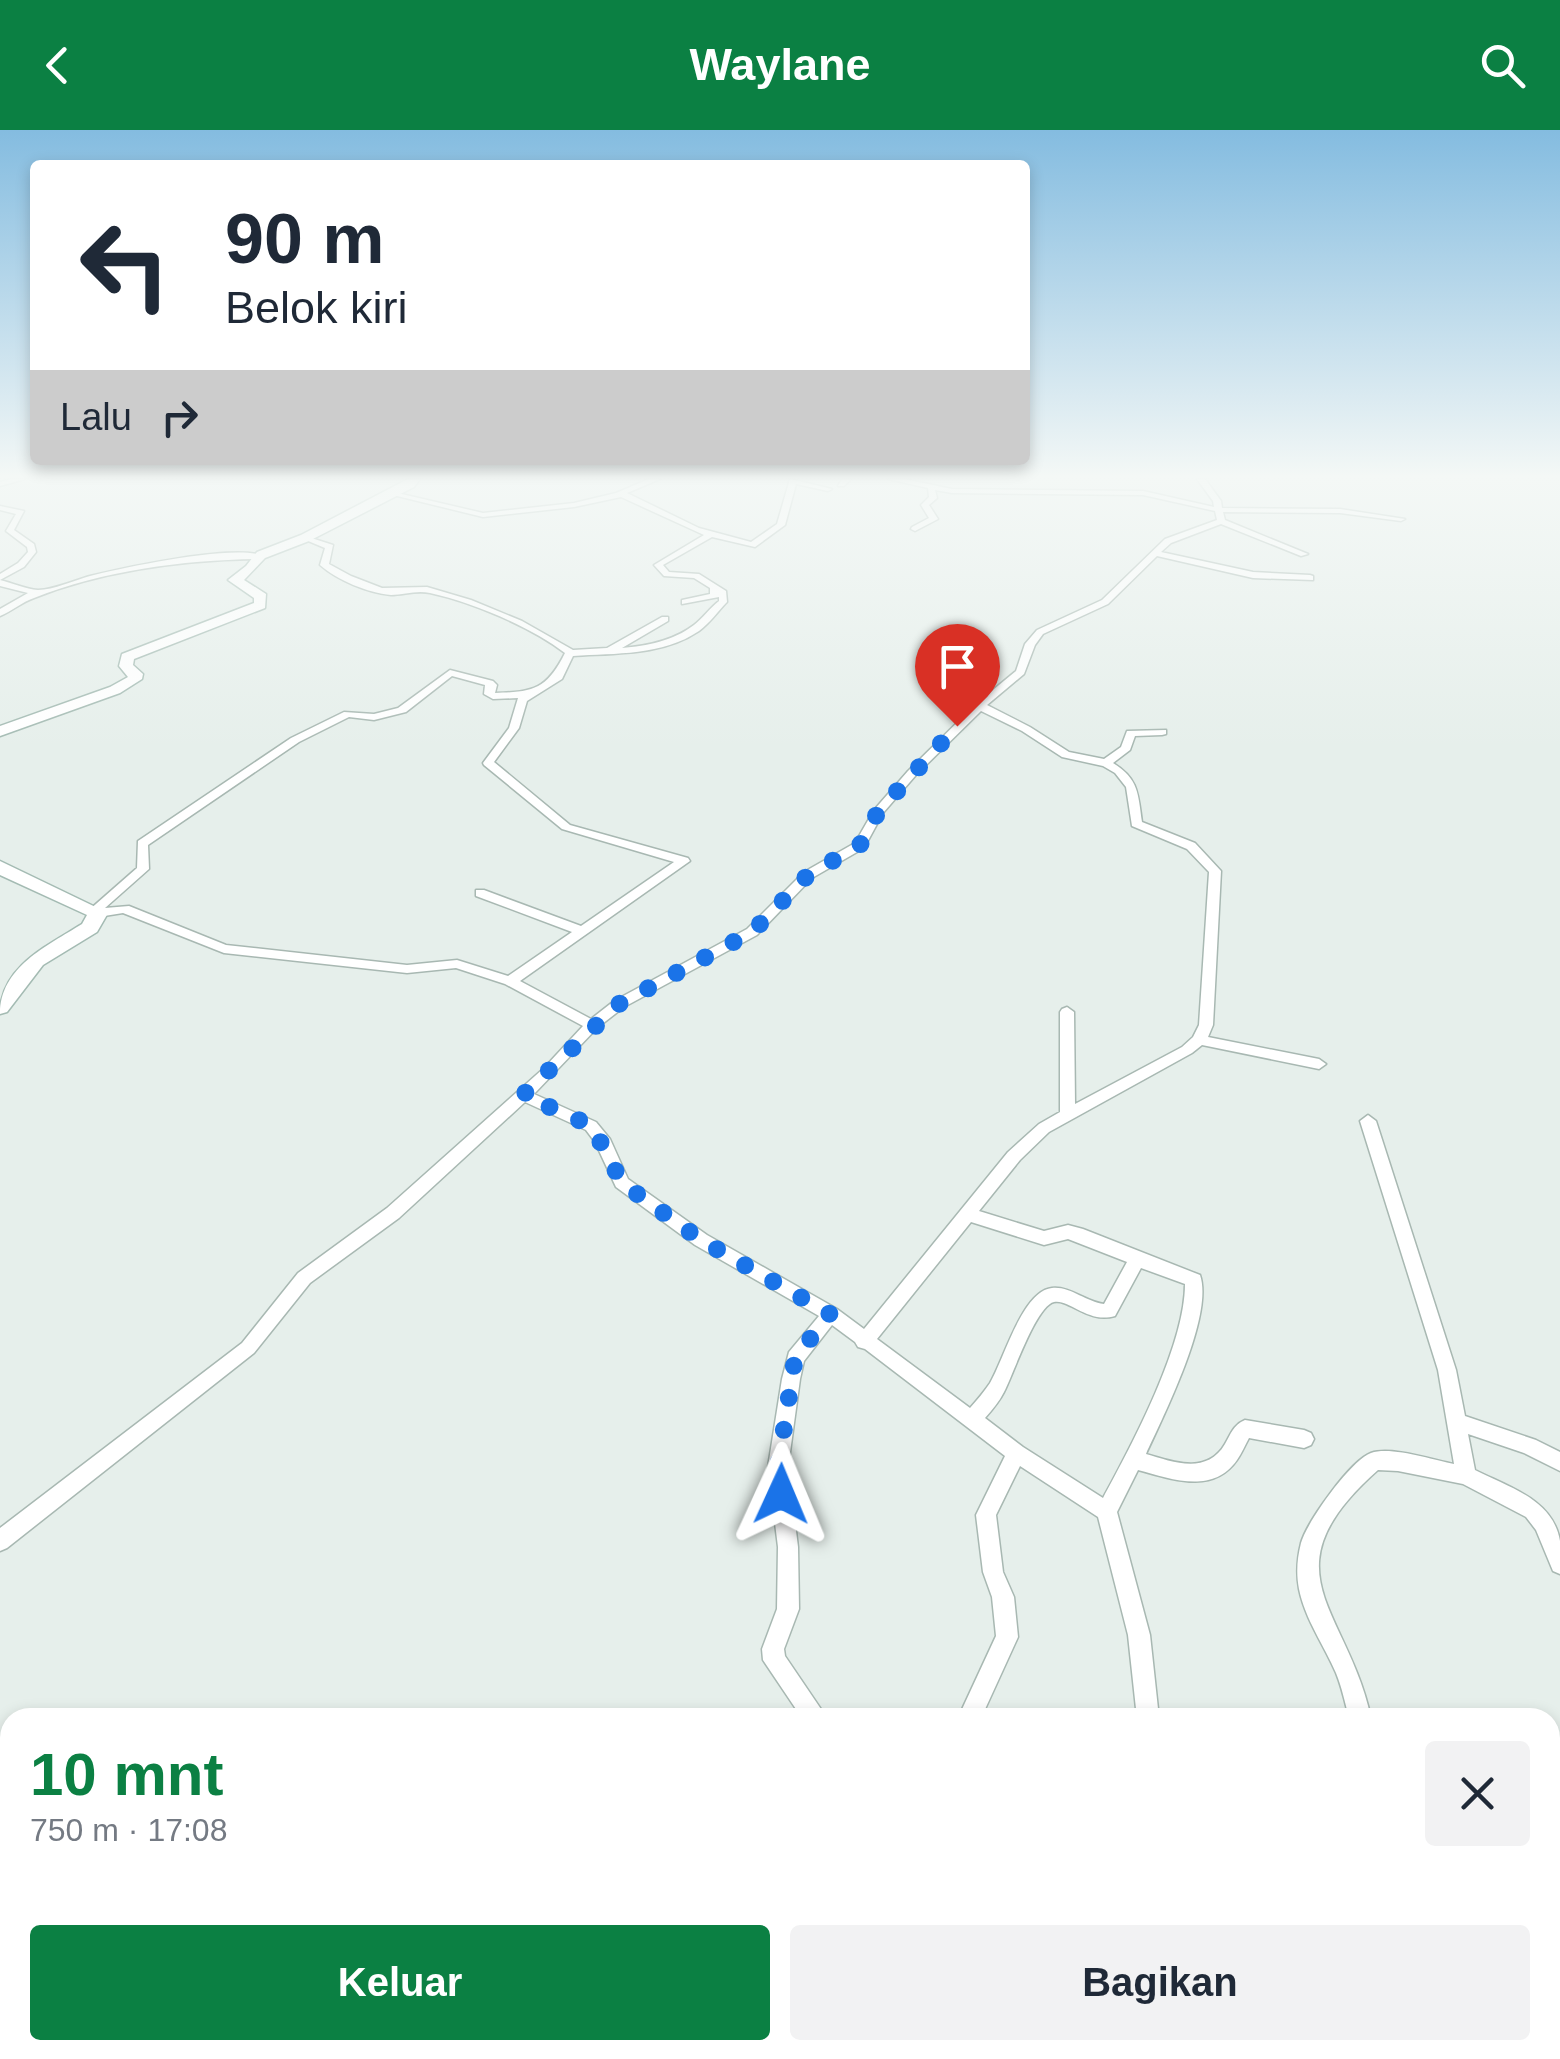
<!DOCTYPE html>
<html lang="id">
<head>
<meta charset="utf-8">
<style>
  body { margin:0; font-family:Arial,sans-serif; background:#f2f2f3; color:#1f2937; height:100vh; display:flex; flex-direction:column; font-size:38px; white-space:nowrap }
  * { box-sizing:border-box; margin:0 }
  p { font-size:32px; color:#747a83 }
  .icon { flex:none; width:55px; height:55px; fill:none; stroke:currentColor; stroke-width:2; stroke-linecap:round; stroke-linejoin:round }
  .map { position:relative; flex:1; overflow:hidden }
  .sheet { position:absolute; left:0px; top:1578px; width:1560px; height:352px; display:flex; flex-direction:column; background:#fff; border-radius:30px 30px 0 0; box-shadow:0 5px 15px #0003 }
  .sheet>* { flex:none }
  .hud { position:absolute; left:30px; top:30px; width:1000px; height:305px; border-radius:10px; box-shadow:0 5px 15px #0003; background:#fff; color:#1f2937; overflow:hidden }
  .pin { position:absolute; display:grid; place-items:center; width:85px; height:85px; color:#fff; margin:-102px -42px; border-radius:50% 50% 50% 0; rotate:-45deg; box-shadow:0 0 10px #0007 }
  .pin .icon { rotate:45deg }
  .me { position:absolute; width:110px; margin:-55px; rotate:1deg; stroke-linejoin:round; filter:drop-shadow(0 0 8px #0008) }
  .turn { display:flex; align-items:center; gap:35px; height:210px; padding:0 30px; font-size:45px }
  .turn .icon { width:130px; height:130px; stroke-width:2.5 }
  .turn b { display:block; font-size:70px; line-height:85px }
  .then { display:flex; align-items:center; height:95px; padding:0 30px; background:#0003; gap:20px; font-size:38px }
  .round { display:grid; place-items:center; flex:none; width:105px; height:105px; border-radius:10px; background:#f2f2f3 }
  .head { display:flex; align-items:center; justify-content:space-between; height:170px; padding:0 30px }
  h1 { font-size:60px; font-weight:700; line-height:75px; color:#0b8043 }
  .button { display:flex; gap:20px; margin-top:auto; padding:20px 30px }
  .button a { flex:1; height:115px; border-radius:10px; background:#0b8043; color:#fff; font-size:40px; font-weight:700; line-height:115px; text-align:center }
  .button a+a { background:#f2f2f3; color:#1f2937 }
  header { display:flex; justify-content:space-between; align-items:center; height:130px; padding:0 30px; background:#0b8043; color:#fff; font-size:45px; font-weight:700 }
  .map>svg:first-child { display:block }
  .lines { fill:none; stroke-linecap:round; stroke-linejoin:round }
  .street-casing { stroke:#a8b8b2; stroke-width:3 }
  .secondary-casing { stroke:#a4bbb3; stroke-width:3 }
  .street { fill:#fff; fill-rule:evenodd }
  .secondary { fill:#fff; fill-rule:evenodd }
  .route { stroke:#1a73e8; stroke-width:18; stroke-dasharray:0 32.4 }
</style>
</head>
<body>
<header><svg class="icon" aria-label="back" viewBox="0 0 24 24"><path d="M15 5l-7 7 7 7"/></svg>Waylane<svg class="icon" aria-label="search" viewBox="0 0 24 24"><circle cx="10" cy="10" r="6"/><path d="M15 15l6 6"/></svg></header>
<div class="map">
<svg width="1560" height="1929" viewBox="0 0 1560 1929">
  <rect width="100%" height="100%" fill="#e6efeb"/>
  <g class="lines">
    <g class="street-casing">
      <path id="street" d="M11,349H25L0,356V352Z
        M649,349H660L627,363L699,398L751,412L777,394L790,349L832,359L828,361L796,354L785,395L755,417L712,407L663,435L669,442L699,444L726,461L727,472C718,481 710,493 699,501C662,526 616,523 573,526L562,549L527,571L519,598L494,632L570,695L688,728L690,731L520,851L591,889L614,871L747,799L804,742L855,713L874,680L908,641L976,574L1016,541L1025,514L1037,500L1102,470L1165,409L1217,390L1215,381L1143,365L952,363L935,360L937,368L929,375L938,389L915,401L911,399L912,397L929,388L921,375L929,367L928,358L888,349H904L952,359L1143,361L1214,377L1213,371L1197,349H1205L1221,371L1222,378L1340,379L1405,389L1401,391L1340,383L1223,382L1225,390L1308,424L1301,426L1221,394L1171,413L1161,422L1253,442L1310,445L1313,446V450L1253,448L1157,426L1108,474L1043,504L1035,515L1024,544L987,575L1030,597L1069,622L1104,629L1121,617L1127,601L1166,600V604L1162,605L1135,606L1130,620L1113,633C1139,649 1138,664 1142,692L1195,713L1221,741L1213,895L1208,907L1319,929L1326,934L1319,939L1202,915L1192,923L1049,1002L1020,1030L979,1081L1044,1101L1068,1095L1083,1099L1200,1145C1214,1185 1164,1285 1146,1324C1173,1332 1207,1345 1225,1314C1231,1304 1233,1295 1245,1290L1304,1300L1311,1303L1314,1309L1311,1315L1304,1318L1249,1308C1245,1315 1242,1323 1237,1330C1213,1365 1171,1349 1138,1340L1117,1382L1150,1505L1159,1588H1137L1128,1505L1098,1387L1020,1336L996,1385L1003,1442L1014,1467L1018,1507L981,1588H958L996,1506L992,1467L983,1442L976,1385L1005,1326L865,1219L858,1217L855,1212L832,1195L804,1231L800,1249L788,1337L798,1417L799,1479L784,1519L785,1526L827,1588H802L763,1530L762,1519L777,1479L778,1417L768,1337L782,1249L789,1222L819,1186L695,1115L616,1057L595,1012L586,1000L525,972L399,1088L310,1153L254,1223L7,1418L0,1421V1398L242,1213L298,1143L387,1078L544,938L583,896L505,854L456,838L407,843L224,823L123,783L98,787L88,781L137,738L138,711L291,608L344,582L374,584L398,578L450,540L493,551L497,555L495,563C534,562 547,559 565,523C531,497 472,472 430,463C416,460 404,465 391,465C368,463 337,450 320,435L325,418L301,408L305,406L333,415L329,434L351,446L382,458L427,457L471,470L522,491L573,520L607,518L662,487H668V491L622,518C647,516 673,511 694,495C703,488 710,478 719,471V467L682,474V470L710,464V458L694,448L664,446L654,435L704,405L621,367L574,377L483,387L389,364L393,362L483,383L574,373L616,363ZM452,546L485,555L484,564L493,569L518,568L509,598L483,633L484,635L562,699L674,732L581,796L484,760H476V766L572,802L508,846L457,830L407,835L226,815L129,776L105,778L149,739L148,715L299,612L349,587L374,590L406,582ZM981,581L1022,601L1062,627L1103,636L1115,643L1126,657L1132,696L1187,719L1209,742L1199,895L1193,907L1182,917L1075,974L1074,882L1067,877L1062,879L1060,882V982L1039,994L1008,1022L864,1199L837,1179L707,1105L628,1049L610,1009L596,992L534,964L597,898L624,877L757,805L812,748L864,718L883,683L916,645ZM971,1092L1044,1115L1068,1109L1127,1132L1104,1174C1086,1172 1070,1156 1052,1158C1022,1161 1004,1230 990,1253C984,1262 977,1270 970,1278L877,1209ZM1141,1138L1185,1154C1185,1215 1133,1313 1103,1368L1023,1317L985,1288C992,1280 999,1272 1004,1262C1013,1245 1036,1176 1054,1172C1070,1169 1088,1194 1115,1186Z
        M842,349H851L844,356H838Z
        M0,376L24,381L14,400L34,414L36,422L24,437L0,450C12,453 26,459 38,460C53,460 75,450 90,446C127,437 233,414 265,426L261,429C185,430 105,440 34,468C22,472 12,481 0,486V479L28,463L0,456V444L18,433L28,422L27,417L6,401L16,384L0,380Z
        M1368,985L1376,991L1456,1240L1465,1286L1536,1310L1560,1322V1341L1524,1323L1468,1304L1475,1340C1508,1357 1553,1369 1560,1411C1560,1421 1560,1434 1560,1444L1553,1441L1536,1400L1526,1387L1463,1354L1398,1341L1378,1340C1263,1442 1347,1477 1371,1588H1349C1345,1572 1342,1558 1336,1543C1324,1515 1305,1489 1299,1459C1296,1443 1297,1429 1301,1413C1307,1392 1350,1331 1371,1323C1391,1316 1433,1330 1454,1334L1438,1240L1360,991Z
        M1550,1652L1560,1655V1679L1550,1676Z
        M971,1920H1000L1003,1929H974Z
        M1039,1920H1065V1929H1039Z"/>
    </g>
    <g class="secondary-casing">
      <path id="secondary" d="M408,349H420L414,357L309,411L265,428L244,450L266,464L265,478L134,529L133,535L143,544L142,549L120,563L0,606V596L110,557L128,547L119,536L122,524L254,473V468L228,450L246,436L257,422L301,405Z
        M0,731L108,783L97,802L43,835L7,882L0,884C0,837 47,816 82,794L87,785L0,745Z"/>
    </g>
    <use href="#street" class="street"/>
    <use href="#secondary" class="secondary"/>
  </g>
  <linearGradient id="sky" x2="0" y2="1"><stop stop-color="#84bce0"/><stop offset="0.56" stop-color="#f4f8f6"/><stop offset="1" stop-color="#f4f8f6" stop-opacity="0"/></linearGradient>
  <rect width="1560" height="619" fill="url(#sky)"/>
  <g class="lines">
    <path class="route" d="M781,1364L778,1337L795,1228L830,1184L701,1110L622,1053L592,996L523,965L619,874L752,802L808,745L860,715L878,682L957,596"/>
  </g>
</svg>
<div class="pin" style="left:957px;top:596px;background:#d93025"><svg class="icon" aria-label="arrive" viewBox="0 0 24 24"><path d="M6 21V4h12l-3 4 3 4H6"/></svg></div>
<svg class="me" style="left:781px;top:1364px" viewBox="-20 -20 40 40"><path d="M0-17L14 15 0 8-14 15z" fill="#1a73e8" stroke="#fff" stroke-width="4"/></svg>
<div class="hud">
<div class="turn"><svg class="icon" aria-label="left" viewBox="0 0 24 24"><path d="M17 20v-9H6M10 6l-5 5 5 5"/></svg><div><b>90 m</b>Belok kiri</div></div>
<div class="then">Lalu<svg class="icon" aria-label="right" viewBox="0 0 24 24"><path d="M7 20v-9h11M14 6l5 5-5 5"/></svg></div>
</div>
<section class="sheet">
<div class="head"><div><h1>10 mnt</h1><p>750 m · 17:08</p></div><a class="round"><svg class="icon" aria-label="close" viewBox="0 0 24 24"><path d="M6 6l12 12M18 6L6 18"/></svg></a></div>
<div class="button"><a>Keluar</a><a>Bagikan</a></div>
</section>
</div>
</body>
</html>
